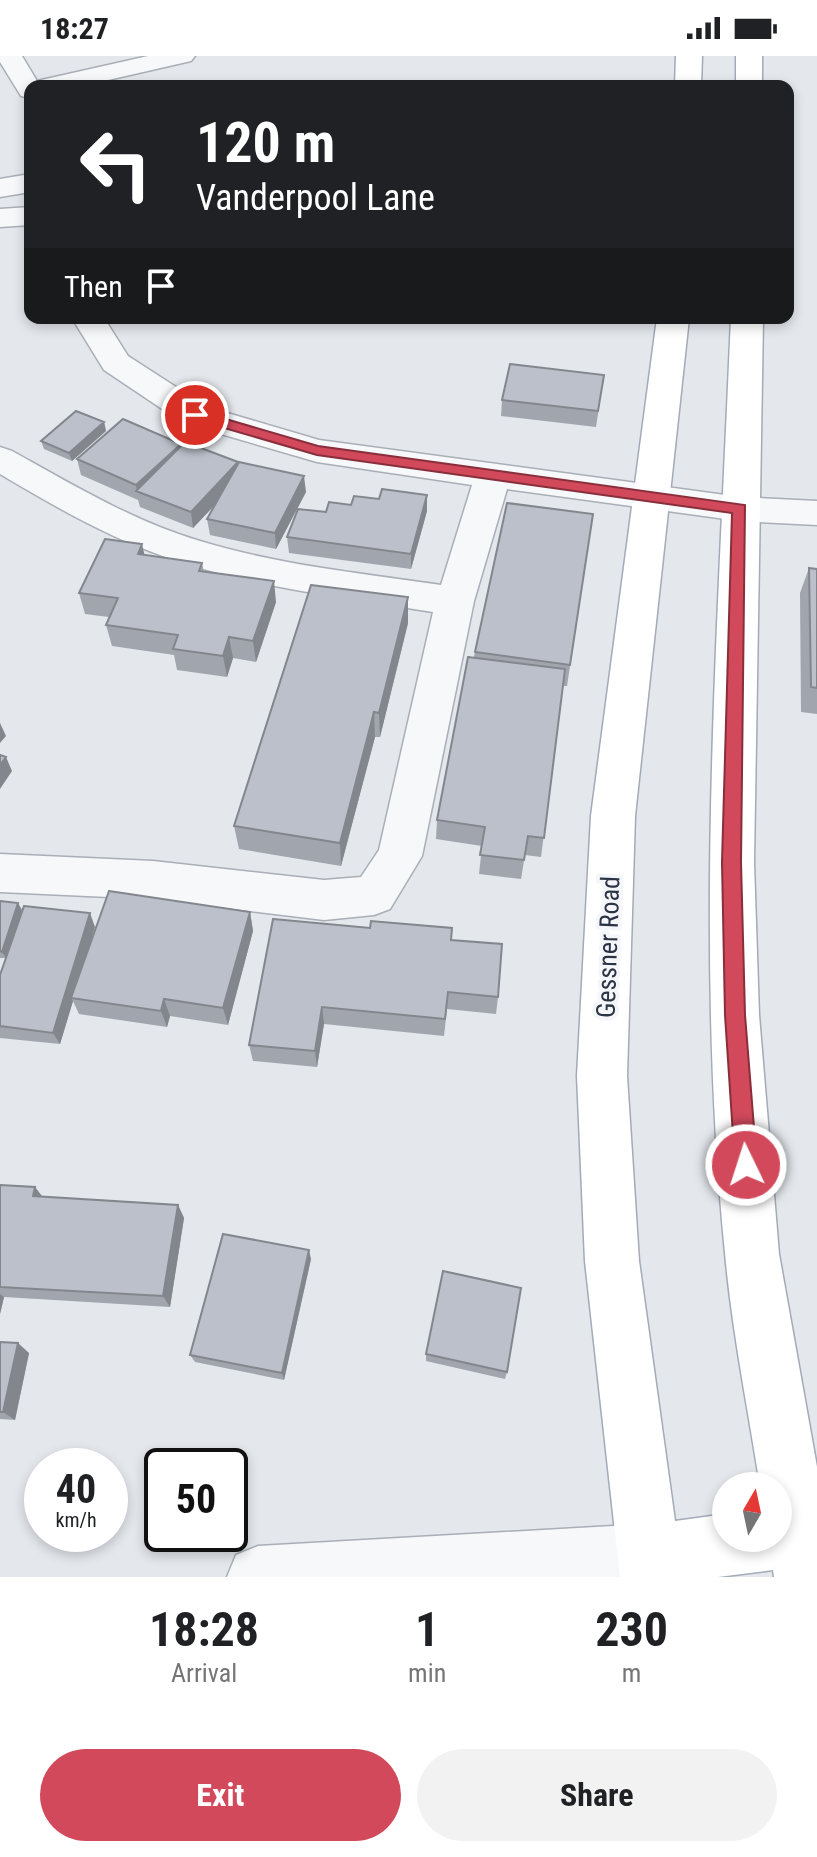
<!DOCTYPE html>
<html lang="en">
<head>
<meta charset="utf-8">
<style>
  body { margin:0; font-family:"Roboto Condensed",sans-serif; background:#f2f2f2; color:#202124; height:100vh; display:flex; flex-direction:column; font-size:30px; white-space:nowrap }
  * { box-sizing:border-box; margin:0 }
  p { font-size:26px; color:#757577 }
  .icon { flex:none; width:44px; height:44px; fill:none; stroke:currentColor; stroke-width:2; stroke-linecap:round; stroke-linejoin:round }
  .map { position:relative; height:1521px; overflow:hidden }
  .sheet { display:flex; flex-direction:column; background:#fff; flex:1 }
  .sheet>* { flex:none }
  .banner { position:absolute; left:24px; top:24px; width:770px; height:244px; border-radius:16px; box-shadow:0 4px 12px #0003; background:#202124; color:#fff; overflow:hidden }
  .needle { width:52px; rotate:9deg }
  .controls { position:absolute; left:712px; top:1416px; display:grid; gap:16px }
  .controls a { display:grid; place-items:center; width:80px; height:80px; border-radius:50%; background:#fff; box-shadow:0 4px 12px #0003; font-size:40px }
  .speed { position:absolute; left:24px; top:1392px; display:flex; gap:16px; font-size:40px; font-weight:700; text-align:center }
  .speed>* { display:grid; place-content:center; width:104px; height:104px; border-radius:50%; background:#fff; box-shadow:0 4px 12px #0003; line-height:1 }
  .speed small { font-size:20px; font-weight:400 }
  .speed .limit { border:4px solid #111; border-radius:12px; background:#fff; color:#111 }
  .pin { position:absolute; display:grid; place-items:center; width:68px; height:68px; color:#fff; margin:-34px; border:4px solid #fff; border-radius:50%; box-shadow:0 2px 8px #0007 }
  .me { position:absolute; width:88px; margin:-44px; rotate:356deg; stroke-linejoin:round; filter:drop-shadow(0 0 6px #0008) }
  .turn { display:flex; align-items:center; gap:28px; height:168px; padding:0 40px; font-size:36px }
  .turn .icon { width:104px; height:104px; stroke-width:2.5 }
  .turn b { display:block; font-size:56px; line-height:68px }
  .then { display:flex; align-items:center; height:76px; padding:0 40px; background:#0003; gap:16px; font-size:30px }
  .eta { display:flex; justify-content:space-evenly; align-items:center; height:136px; text-align:center }
  .eta b { font-size:48px; font-weight:700; line-height:56px }
  .cta { display:flex; gap:16px; margin-top:auto; padding:16px 40px }
  .cta a { flex:1; height:92px; border-radius:48px; background:#d1495b; color:#fff; font-size:32px; font-weight:700; line-height:92px; text-align:center }
  .cta a+a { background:#f2f2f2; color:#202124 }
  .status { display:flex; justify-content:space-between; align-items:center; height:56px; padding:0 40px; background:#fff; direction:ltr }
  .status svg { height:22px; fill:currentColor }
  .map>svg:first-child { display:block }
  .lines { fill:none; stroke-linecap:round; stroke-linejoin:round }
  .minor-casing { stroke:#a9aeb7; stroke-width:3 }
  .major-casing { stroke:#a3abb8; stroke-width:3 }
  .minor { fill:#f7f8fa; fill-rule:evenodd }
  .major { fill:#fff; fill-rule:evenodd }
  .wall { fill:#a1a5ae }
  .shaded-wall { fill:#83868d }
  .building { fill:#bbc0ca; stroke:#83868d; stroke-width:2 }
  .route { fill:#d1495b; stroke:#882f3b; stroke-width:2 }
  .labels { text-anchor:middle; stroke-width:8; stroke-linejoin:round; paint-order:stroke }
  .street-label { font-size:26px; fill:#2b3445; stroke:#f4f6f9 }
</style>
</head>
<body>
<div class="status"><b>18:27</b><svg viewBox="0 0 49 12"><path d="M0 12V9h3v3zM5 12V6h3v6zM10 12V3h3v9zM15 12V0h3v12zM26 1h20v11H26zM47 4h2v5h-2z"/></svg></div>
<div class="map">
<svg width="817" height="1521" viewBox="0 0 817 1521">
  <rect width="100%" height="100%" fill="#e4e7ec"/>
  <g class="lines">
    <g class="minor-casing">
      <path id="minor" d="M0,0H22L37,25L148,0H195L191,5L82,30H30V42L21,40L0,6Z
        M30,118V136L0,141V123Z
        M30,151V169L0,171V153Z
        M72,262H104L128,300L207,351L319,384L740,441L817,445V469L740,465L507,433L474,545L422,800L390,853L374,859L324,864L153,843L0,836V798L153,805L324,824L361,821L379,794L433,556C339,541 242,530 152,496C99,476 49,447 0,418V391L12,395C73,429 133,465 200,485C278,509 361,517 441,529L472,429L317,406L183,367L104,314Z
        M648,1468L670,1477L679,1499L670,1521H227L236,1499L258,1490Z"/>
    </g>
    <g class="major-casing">
      <path id="major" d="M676,0H702L701,30H675Z
        M736,0H762V30H736Z
        M657,262H689L635,760L627,1020L639,1205L675,1465L726,1458V1482H778V1430H760C748,1353 732,1275 725,1197C694,886 718,573 731,262H763L754,806L759,959L779,1198L817,1411V1521H774L773,1514L718,1521H620L585,1205L577,1020L591,760Z"/>
    </g>
    <use href="#minor" class="minor"/>
    <use href="#major" class="major"/>
  </g>
  <path class="wall" d="M604,319L596,371L501,360L502,344Z
    M104,366L106,375L72,405L44,393L41,385Z
    M181,390L238,408L306,436L276,493L210,479L207,463L215,449L193,472L140,451L138,444L81,419L77,403Z
    M427,439V455L411,513L289,497L287,481L326,456L351,449L379,443Z
    M593,458L567,630H563L541,801L525,799L521,823L479,818L482,790L436,783L437,764L475,596Z
    M144,499L202,507L204,516L276,546L256,606L233,602L227,621L177,614L174,599L112,590L106,569L109,561L85,558L79,537Z
    M809,512L817,513V658L801,656L800,537Z
    M408,567L380,681H375L341,810L239,793L234,770Z
    M0,845L22,854L6,902H0Z
    M250,856L253,875L228,969L170,960L167,971L79,958L73,945L60,988L0,982V919L95,871L90,887Z
    M452,884L498,941L496,958L447,953L444,980L324,968L317,1011L253,1005L249,989Z
    M0,1129L35,1131L42,1141L178,1149L184,1162L170,1251L4,1241L0,1258Z
    M311,1203L284,1324L195,1306L190,1299Z
    M0,1286L29,1297L15,1364L0,1363Z
    M426,1298L507,1316L505,1323L426,1305Z"/>
  <path class="shaded-wall" d="M104,366L106,375L72,405L69,397Z
    M181,388L184,404L137,436L136,429Z
    M238,406L240,422L193,472L191,456Z
    M304,420L306,436L276,493L275,477Z
    M427,439V455L411,513V498Z
    M142,488L147,510L138,498Z
    M274,525L276,546L256,606L253,585Z
    M408,541V567L380,681L379,657Z
    M229,581L233,602L227,621L223,600Z
    M374,656L375,681L341,810L340,787Z
    M0,667L6,680L0,687Z
    M6,701L12,715L0,733V709Z
    M18,847L22,854L6,902L2,896Z
    M250,856L253,875L228,969L223,952Z
    M90,857L95,871L74,942H71L73,945L60,988L53,977Z
    M164,943L170,960L167,971L161,955Z
    M322,951L324,968L317,1011L315,995Z
    M35,1131L45,1144L33,1140Z
    M178,1149L184,1162L170,1251L163,1240Z
    M309,1194L311,1203L284,1324L282,1317Z
    M0,1238L4,1241L0,1258Z
    M18,1287L29,1297L15,1364L3,1356Z"/>
  <path class="building" d="M510,308L604,319L598,355L502,344Z
    M76,355L104,366L69,397L41,385Z
    M123,363L181,388L136,429L77,403Z
    M185,386L238,406L191,456L136,435Z
    M239,406L304,420L275,477L207,463Z
    M382,433L427,439L411,498L287,481L298,453L326,456L329,446L351,449L354,440L379,443Z
    M507,447L593,458L570,609L475,596Z
    M105,483L142,488L138,498L202,507L199,515L274,525L253,585L229,581L223,600L173,593L178,579L106,569L118,542L79,537Z
    M809,512L817,513V632L811,631Z
    M311,529L408,541L379,657L374,656L340,787L234,770Z
    M468,601L565,613L544,782L528,780L524,804L480,799L485,771L437,764Z
    M0,699L6,701L0,709Z
    M109,835L250,856L223,952L164,943L161,955L71,942Z
    M0,845L18,847L2,896L0,895Z
    M24,850L90,857L53,977L0,970V919Z
    M273,863L370,872L371,865L452,872L451,884L502,888L498,941L448,936L445,963L322,951L315,995L249,989Z
    M0,1129L35,1131L33,1140L178,1149L163,1240L0,1231Z
    M223,1178L309,1194L282,1317L190,1299Z
    M443,1215L521,1232L507,1316L426,1298Z
    M0,1286L18,1287L3,1356H0Z"/>
  <path class="route" d="M195,354L318,390L745,449L741,806L745,959L757,1109L753,1116L746,1119L738,1116L735,1109L725,959L722,806L732,457L317,399L190,362V356Z"/>
  <g class="labels">
    <g class="street-label">
      <text transform="translate(608 891) rotate(-88)" y="9">Gessner Road</text>
    </g>
  </g>
</svg>
<div class="controls">
<a><svg class="needle" viewBox="-14 -14 28 28"><path d="M0-13l5 13h-10z" fill="#e53935"/><path d="M0 13l5-13h-10z" fill="#757577"/></svg></a>
</div>
<div class="speed"><div>40<small>km/h</small></div><div class="limit">50</div></div>
<div class="pin" style="left:195px;top:359px;background:#d93025"><svg class="icon" aria-label="arrive" viewBox="0 0 24 24"><path d="M6 21V4h12l-3 4 3 4H6"/></svg></div>
<svg class="me" style="left:746px;top:1109px" viewBox="-20 -20 40 40"><circle r="17" fill="#d1495b" stroke="#fff" stroke-width="3"/><path d="M0-11L8 9 0 5-8 9z" fill="#fff"/></svg>
<div class="banner">
<div class="turn"><svg class="icon" aria-label="left" viewBox="0 0 24 24"><path d="M17 20v-9H6M10 6l-5 5 5 5"/></svg><div><b>120 m</b>Vanderpool Lane</div></div>
<div class="then">Then<svg class="icon" aria-label="arrive" viewBox="0 0 24 24"><path d="M6 21V4h12l-3 4 3 4H6"/></svg></div>
</div>
</div>
<section class="sheet">
<div class="eta">
<div><b>18:28</b><p>Arrival</p></div>
<div><b>1</b><p>min</p></div>
<div><b>230</b><p>m</p></div>
</div>
<div class="cta"><a>Exit</a><a>Share</a></div>
</section>
</body>
</html>
